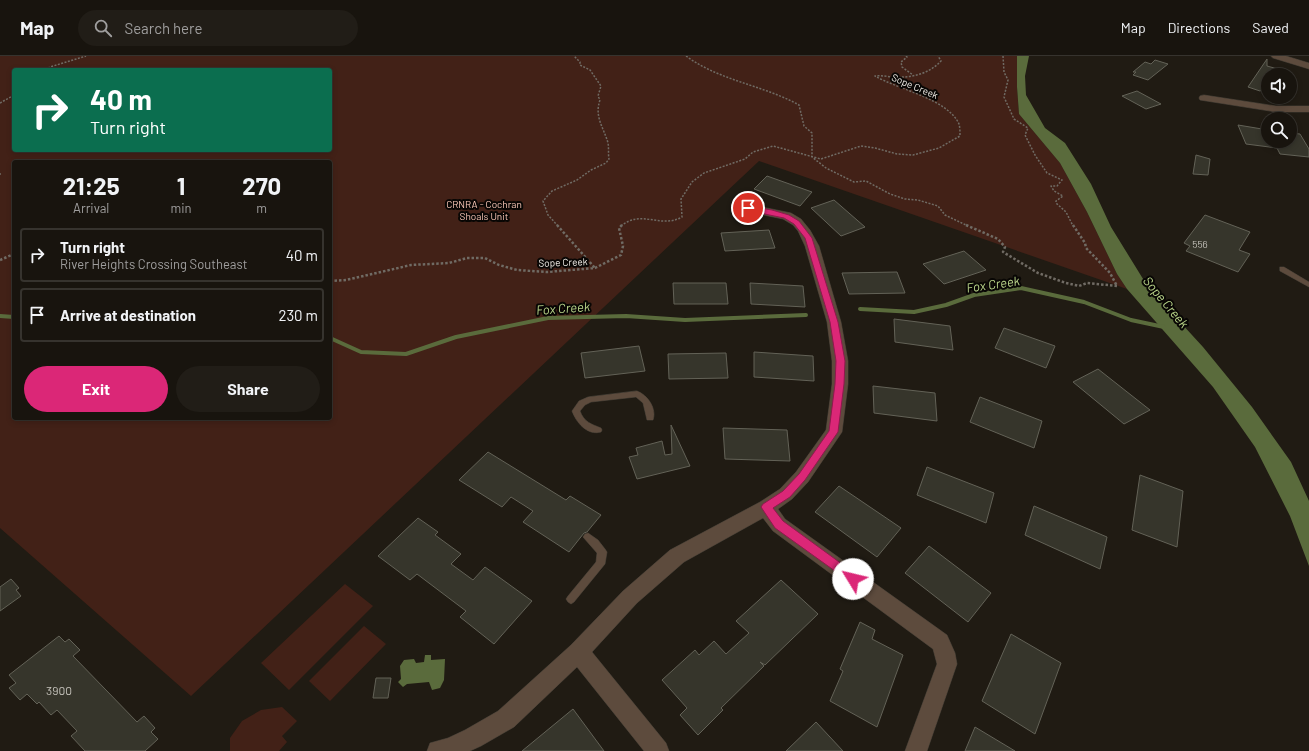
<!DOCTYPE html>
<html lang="en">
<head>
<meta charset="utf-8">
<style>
  body { margin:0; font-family:Barlow,sans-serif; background:#211d17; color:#f1f3f6; height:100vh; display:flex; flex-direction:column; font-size:15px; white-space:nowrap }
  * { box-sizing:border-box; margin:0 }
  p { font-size:13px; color:#9f9e9e }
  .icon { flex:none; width:22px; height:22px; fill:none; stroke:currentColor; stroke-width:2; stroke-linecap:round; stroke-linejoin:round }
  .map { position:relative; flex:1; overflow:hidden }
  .sheet { position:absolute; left:12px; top:104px; width:320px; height:260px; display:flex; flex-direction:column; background:#18140e; border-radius:4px; box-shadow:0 2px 6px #0003,0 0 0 1px #36332e }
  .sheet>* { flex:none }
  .top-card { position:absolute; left:12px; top:12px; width:320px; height:84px; border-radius:4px; box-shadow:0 2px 6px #0003,0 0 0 1px #36332e; background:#0b6e4f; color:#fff; overflow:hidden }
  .buttons { position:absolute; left:1261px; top:12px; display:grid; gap:8px }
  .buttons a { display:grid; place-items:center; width:36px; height:36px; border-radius:50%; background:#18140e; box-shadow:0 2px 6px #0003,0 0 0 1px #36332e; font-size:20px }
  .pin { position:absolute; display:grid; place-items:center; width:34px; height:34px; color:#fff; margin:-17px; border:2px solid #fff; border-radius:50%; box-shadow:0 1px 4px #0007 }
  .me { position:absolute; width:44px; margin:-22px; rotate:306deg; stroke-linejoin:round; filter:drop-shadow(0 0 3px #0008) }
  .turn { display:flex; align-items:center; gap:14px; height:84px; padding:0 12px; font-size:18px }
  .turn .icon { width:52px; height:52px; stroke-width:2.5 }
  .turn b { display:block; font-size:28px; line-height:34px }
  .eta { display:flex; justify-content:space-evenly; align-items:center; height:68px; text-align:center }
  .eta b { font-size:24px; font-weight:700; line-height:28px }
  .button { display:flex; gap:8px; margin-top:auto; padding:8px 12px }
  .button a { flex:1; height:46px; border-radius:24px; background:#db2777; color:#fff; font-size:16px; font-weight:700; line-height:46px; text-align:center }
  .button a+a { background:#211d17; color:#f1f3f6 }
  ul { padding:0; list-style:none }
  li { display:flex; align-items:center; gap:12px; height:54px; margin:0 8px 6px; padding:0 4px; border:2px solid #36332e; border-radius:4px }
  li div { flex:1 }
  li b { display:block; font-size:15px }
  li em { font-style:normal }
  header { display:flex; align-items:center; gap:24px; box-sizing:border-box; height:56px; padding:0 20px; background:#18140e; border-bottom:1px solid #36332e }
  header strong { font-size:19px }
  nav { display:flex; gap:22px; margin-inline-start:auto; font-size:14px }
  .search { width:280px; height:36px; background:#211d17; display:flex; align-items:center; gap:10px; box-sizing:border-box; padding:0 14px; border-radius:22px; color:#9f9e9e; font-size:15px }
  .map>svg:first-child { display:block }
  .green { fill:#422117; fill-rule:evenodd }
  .water { fill:#5a6b3c }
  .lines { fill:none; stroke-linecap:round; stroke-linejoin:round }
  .stream { stroke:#5a6b3c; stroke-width:4 }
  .building { fill:#36352b; stroke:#636257 }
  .lane-casing { stroke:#3d3931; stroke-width:1 }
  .street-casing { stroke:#3d3931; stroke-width:1 }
  .path-far1 { stroke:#706b64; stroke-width:1.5; stroke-dasharray:2 1.5; stroke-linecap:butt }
  .path { stroke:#706b64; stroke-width:2.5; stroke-dasharray:2.5 2; stroke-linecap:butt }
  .lane { fill:#5d4b3d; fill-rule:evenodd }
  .street { fill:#5d4b3d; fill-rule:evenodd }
  .route { fill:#db2777; stroke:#8e194d }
  .labels { text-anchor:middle; stroke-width:4; stroke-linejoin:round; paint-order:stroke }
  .far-street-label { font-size:10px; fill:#f2eee8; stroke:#080604 }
  .far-park-label { font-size:10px; fill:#f9c7b7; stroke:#080604 }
  .number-label { font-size:10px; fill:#c3c0b9 }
  .near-number-label { font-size:12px; fill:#c3c0b9 }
  .water-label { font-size:13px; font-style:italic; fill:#bad58a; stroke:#080604 }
</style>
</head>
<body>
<header>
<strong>Map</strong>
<div class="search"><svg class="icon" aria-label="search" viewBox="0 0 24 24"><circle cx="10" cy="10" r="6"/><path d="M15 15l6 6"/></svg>Search here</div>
<nav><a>Map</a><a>Directions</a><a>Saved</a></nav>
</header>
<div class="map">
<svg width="1309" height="695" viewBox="0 0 1309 695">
  <rect width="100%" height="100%" fill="#201b13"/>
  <path class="green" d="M0,0H1017V31L1019,58L1060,107L1087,156L1117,218L1127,233L759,105L191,640L0,472ZM14,14H330V94H14ZM14,106H330V362H14Z
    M345,528L373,550L289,634L261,607Z
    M364,570L386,588L330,645L309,625Z
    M282,651L297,665L282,680L287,686L279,695H230V682L242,665L261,654Z"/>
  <path class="water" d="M1017,0H1029L1025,20L1026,39L1045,72L1065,87L1091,128L1111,171L1148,231L1203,291L1252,351L1291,406L1309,445V510L1290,460L1255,391L1213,331L1127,233L1117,218L1087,156L1060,107L1019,58L1017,31Z
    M425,599H431V604L445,603L444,624L440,632L432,634L429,626L407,628L403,631L398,626L401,623L400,610L404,604L414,603L416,607L424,606Z"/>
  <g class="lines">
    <path class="stream" d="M860,253L914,256L946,249L974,239L1021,232L1084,246L1131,264L1164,271
      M0,260L14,261
      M330,282L361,296L406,298L456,281L548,262L626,260L685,264L806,259"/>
  </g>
  <path class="building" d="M1267,3V10L1292,17L1289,19H1268V31L1260,35L1248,31Z
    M1155,4L1168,8L1148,24L1133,19L1136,16H1133L1145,6L1151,8Z
    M1137,35L1161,48L1146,53L1122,40Z
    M1238,69L1268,74V85H1290V77L1300,78L1309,93V101L1280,98L1277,92L1246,88Z
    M1196,99L1210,103L1208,119L1193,118Z
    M767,120L812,136L800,150L754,133Z
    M834,144L865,171L841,180L811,152Z
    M1205,159L1250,176L1239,194L1250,198L1238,216L1186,195L1190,190L1184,187Z
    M769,174L775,192L725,195L721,177Z
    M964,195L986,214L944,228L923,208Z
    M897,216L905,237L849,238L842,217Z
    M673,227H726L728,248H674Z
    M750,227L803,230L805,251L751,248Z
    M894,263L950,270L953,294L895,286Z
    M1004,272L1055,290L1046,312L995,292Z
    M639,290L645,315L585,322L581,297Z
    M754,296L813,300L814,325L754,321Z
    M726,297L728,322L669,323L668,298Z
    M1098,313L1150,354L1124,368L1073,326Z
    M873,330L935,337L937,365L874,357Z
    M980,341L1042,365L1034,392L970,366Z
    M671,369L690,410L637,423L629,401L638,399L636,392L662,385L665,399L672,398Z
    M723,372L787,374L790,405L725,403Z
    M488,396L566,444L570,440L601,459L587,476L584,477L569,496L523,466L533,455L511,441L502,451L459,424Z
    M927,411L994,437L986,467L917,439Z
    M1140,419L1183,435L1177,491L1132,474Z
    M839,430L901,472L877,501L815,456Z
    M1034,450L1107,481L1100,513L1025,479Z
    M418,462L438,476L435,479L461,498L451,508L473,524L485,511L532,545L494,588L460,561L466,555L417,518L410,524L378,500Z
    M929,490L991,537L968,566L905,517Z
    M11,523L19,532L16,534L21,540L0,555V531Z
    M781,524L818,558L765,609L760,606L764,610L721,652L723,654L698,679L680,659L687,652L662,624L695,594L699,599L714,585L726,598L749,577L736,565Z
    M860,566L875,574L872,583L903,599L877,671L830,645L843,615L840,613Z
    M1011,578L1061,607L1035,678L982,645Z
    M59,580L65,586L69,583L80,594L73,600L137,666L144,660L155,672L151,676L158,683L145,695H85L71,680L77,675L57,654L51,659L39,646L37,648L27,638L20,644L9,632L16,627L9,619Z
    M376,622H391L388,642H373Z
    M573,653L604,695H522Z
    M816,666L843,695H786Z
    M975,671L1015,695H965Z"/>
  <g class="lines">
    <g class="lane-casing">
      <path id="lane" d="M1280,211H1284L1309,226V231L1280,215Z
        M637,335C648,339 657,353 653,364H647L643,347L636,341L591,346L585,349L580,355C584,366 591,368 601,372L602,374L601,376C587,380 576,366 572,355L579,345L588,341Z
        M588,477L598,484L605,493L607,496L605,508L574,546L571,548L568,546L566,543L568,540L596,506L597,497L583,481L585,478Z"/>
    </g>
    <g class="street-casing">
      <path id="street" d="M1271,0H1286L1309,7V13L1273,2Z
        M1204,39L1276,50H1309V56H1276L1200,44L1199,42L1200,40Z
        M748,148L791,157L801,163L810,174L819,190L841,266L848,305V328L842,376L808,426L792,443L778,453L785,463L947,579L955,597L957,608L927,695H905L937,608L933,593L773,475L763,462L684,506L637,547L592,596L666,687L669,695H644L577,611L514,671L481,690L470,695H427L430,687L448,682L465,674L498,655L571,589L623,535L670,494L760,446L780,433L796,416L826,374L832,328V305L827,266L805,190L798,175L793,169L783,163L744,155L742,152L744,149Z"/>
    </g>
    <path class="path-far1" d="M686,0C720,25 763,29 799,49L804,70L812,77V101L826,112L854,126L866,125L890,138L905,143L918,144L938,150L945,159L968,170
      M906,0L907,1L901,6L902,11L913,19
      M1003,0L1004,16L1008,24L1004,41L1014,63L1028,72L1025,79L1035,99L1047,117L1062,124L1057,130H1051L1054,135L1063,140L1056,145V147L1066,156L1073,170
      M45,14L50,11L86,0
      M0,47L14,39
      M0,117V120
      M558,170L548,159L543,145L552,135L577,124L591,114L606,107L609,103C608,98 609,92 608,87C604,72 594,61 600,44L598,40L601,30L590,14L580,9V6L574,0
      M621,170C641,153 661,173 682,161L681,143L692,126L704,117L745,103L753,96L773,90L821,103L861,90L875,92L897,98L913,99L939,92L960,80C960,76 960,71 959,68C948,43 897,33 875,20C882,19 888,21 894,21C911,22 929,18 941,5L938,0"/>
    <path class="path" d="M557,169L595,212
      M966,169L998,183L1005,191L1003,196L1038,217L1066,227L1079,230L1087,227L1117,230
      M1073,169L1085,187L1086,192L1110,217L1117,230
      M0,204L14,198
      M330,225L346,224L411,209L449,207L467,202H485L499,209L517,214L547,216L595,212L621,199L623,190L619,172L622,169"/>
    <use href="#lane" class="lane"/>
    <use href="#street" class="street"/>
  </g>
  <path class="route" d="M748,150L772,154L789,159L799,165L812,182L838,266L845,305L844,328L838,376L805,424L790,441L773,452L783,465L857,519L859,523L857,527L853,528L775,472L761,451L763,448L783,435L799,418L829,375L835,328L836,305L830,266L805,182L794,168L784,162L745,154V151Z"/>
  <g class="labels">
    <g class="far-street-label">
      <text transform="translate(915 30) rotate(23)" y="4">Sope Creek</text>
      <text transform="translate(563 206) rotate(-2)" y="4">Sope Creek</text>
    </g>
    <g class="far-park-label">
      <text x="484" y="152">CRNRA - Cochran<tspan x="484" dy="12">Shoals Unit</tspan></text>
    </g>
    <g class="number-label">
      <text x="1200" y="192">556</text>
    </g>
    <g class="near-number-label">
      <text x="59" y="639">3900</text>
    </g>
    <g class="water-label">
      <text transform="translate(993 228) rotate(-8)" y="5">Fox Creek</text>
      <text transform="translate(1166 246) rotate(50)" y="5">Sope Creek</text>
      <text transform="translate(563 252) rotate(-4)" y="5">Fox Creek</text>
    </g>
  </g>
</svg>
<div class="buttons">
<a><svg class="icon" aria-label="sound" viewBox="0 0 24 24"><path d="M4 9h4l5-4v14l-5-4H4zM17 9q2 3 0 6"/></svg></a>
<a><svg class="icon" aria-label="search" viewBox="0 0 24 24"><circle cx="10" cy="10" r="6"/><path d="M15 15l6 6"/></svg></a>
</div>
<div class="pin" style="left:748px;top:152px;background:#d93025"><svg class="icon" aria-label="arrive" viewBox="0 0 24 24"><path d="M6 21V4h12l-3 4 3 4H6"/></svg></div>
<svg class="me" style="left:853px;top:523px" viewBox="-20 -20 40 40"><circle r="19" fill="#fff"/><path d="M0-13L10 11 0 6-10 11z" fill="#db2777"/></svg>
<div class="top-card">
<div class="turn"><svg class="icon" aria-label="right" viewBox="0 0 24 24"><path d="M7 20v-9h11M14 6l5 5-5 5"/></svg><div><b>40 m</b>Turn right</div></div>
</div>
<section class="sheet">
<div class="eta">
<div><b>21:25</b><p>Arrival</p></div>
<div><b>1</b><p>min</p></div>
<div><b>270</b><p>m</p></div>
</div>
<ul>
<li><svg class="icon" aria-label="right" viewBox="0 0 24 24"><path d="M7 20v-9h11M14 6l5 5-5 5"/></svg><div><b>Turn right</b><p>River Heights Crossing Southeast</p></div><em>40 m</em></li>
<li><svg class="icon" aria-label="arrive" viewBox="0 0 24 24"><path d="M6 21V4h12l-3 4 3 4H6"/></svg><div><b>Arrive at destination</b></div><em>230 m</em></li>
</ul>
<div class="button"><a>Exit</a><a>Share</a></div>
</section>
</div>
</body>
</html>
